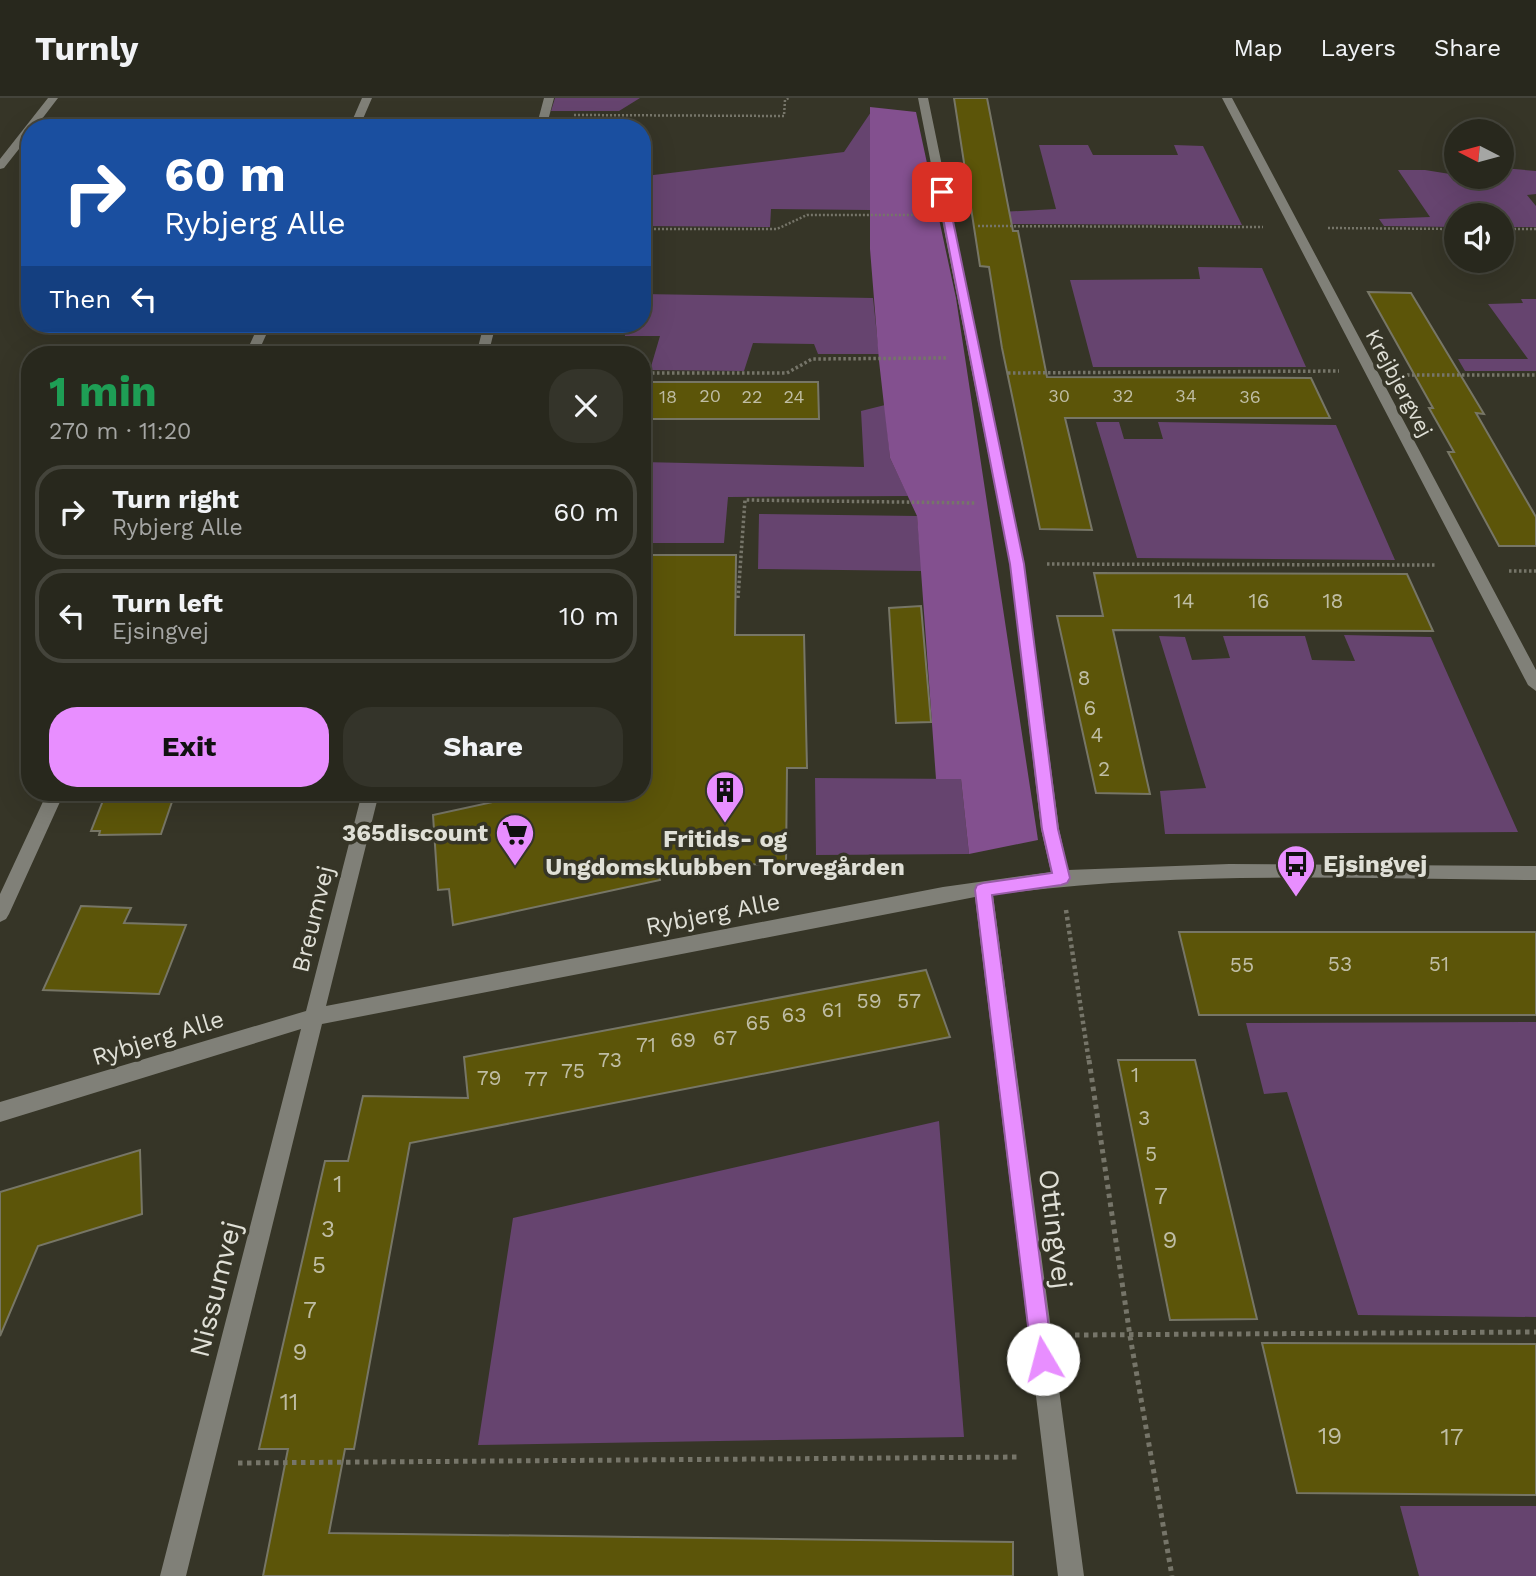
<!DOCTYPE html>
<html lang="en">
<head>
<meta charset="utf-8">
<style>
  body { margin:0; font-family:"Work Sans",sans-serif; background:#34342a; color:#f1f3f6; height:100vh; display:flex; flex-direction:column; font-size:26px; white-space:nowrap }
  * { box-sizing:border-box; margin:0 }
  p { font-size:23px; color:#a5a6a4 }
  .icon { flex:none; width:38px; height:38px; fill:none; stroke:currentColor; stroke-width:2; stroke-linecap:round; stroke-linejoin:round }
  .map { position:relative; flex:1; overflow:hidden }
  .panel { position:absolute; left:21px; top:248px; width:630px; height:455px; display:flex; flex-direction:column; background:#28281d; border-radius:28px; box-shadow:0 7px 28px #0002,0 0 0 2px #44443b }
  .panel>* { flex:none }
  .hud { position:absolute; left:21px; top:21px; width:630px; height:214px; border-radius:28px; box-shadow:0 7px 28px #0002,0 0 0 2px #44443b; background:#1a4fa0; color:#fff; overflow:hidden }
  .needle { width:46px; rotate:276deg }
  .controls { position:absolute; left:1444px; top:21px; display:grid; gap:14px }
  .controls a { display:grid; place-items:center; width:70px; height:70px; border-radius:50%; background:#28281d; box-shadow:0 7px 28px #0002,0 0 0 2px #44443b; font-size:35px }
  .pin { position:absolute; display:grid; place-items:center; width:60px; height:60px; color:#fff; margin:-30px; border-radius:14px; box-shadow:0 4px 10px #0006 }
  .me { position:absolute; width:77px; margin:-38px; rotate:352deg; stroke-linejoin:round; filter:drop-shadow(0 0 5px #0008) }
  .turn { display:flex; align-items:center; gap:24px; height:147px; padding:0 28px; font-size:32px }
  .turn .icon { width:91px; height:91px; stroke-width:2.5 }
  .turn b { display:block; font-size:49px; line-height:60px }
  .then { display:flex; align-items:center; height:66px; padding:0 28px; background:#0003; gap:14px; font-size:26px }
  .round { display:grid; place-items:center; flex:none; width:74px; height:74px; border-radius:28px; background:#34342a }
  .headline { display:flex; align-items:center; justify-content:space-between; height:119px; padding:0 28px }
  h1 { font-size:42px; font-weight:700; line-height:52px; color:#1e9e55 }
  .action { display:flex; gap:14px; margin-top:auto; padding:14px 28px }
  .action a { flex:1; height:80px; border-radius:28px; background:#e88eff; color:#111; font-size:28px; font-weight:700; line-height:80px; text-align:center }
  .action a+a { background:#34342a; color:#f1f3f6 }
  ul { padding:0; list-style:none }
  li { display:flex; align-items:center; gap:21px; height:94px; margin:0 14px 10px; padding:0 14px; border:4px solid #44443b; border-radius:28px }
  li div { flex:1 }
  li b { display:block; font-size:26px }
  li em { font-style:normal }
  header { display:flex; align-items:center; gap:42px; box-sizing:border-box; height:98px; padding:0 35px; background:#28281d; border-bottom:2px solid #44443b }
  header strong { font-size:33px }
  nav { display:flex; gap:38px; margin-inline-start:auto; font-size:24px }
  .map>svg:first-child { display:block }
  .green { fill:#66446f }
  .forest { fill:#83508f }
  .building { fill:#5c5509; stroke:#777666; stroke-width:2 }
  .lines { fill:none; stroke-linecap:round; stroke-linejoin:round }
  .path-far3 { stroke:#767569; stroke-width:2.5; stroke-dasharray:2 2; stroke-linecap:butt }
  .path-far2 { stroke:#767569; stroke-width:3.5; stroke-dasharray:2.5 2.5; stroke-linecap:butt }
  .path-far1 { stroke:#767569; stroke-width:4.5; stroke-dasharray:3.5 3.5; stroke-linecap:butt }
  .path { stroke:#767569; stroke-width:5; stroke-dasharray:4.5 4.5; stroke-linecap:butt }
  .minor { fill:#808078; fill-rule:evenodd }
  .route { fill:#e88eff; stroke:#975ca6; stroke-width:2 }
  .labels { text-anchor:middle; stroke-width:7; stroke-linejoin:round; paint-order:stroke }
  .far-number-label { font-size:18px; fill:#bfbda4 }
  .far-street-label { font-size:21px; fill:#e0e0d7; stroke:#363527 }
  .number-label { font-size:21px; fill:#bfbda4 }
  .poi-label { font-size:24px; font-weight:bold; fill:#e0e0d7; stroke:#363527; text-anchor:end }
  .street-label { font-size:24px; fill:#e0e0d7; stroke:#363527 }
  .near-number-label { font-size:24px; fill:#bfbda4 }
  .near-street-label { font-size:28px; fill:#e0e0d7; stroke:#363527 }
</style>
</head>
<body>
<header>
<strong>Turnly</strong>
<nav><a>Map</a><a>Layers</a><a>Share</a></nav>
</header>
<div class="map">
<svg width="1536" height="1478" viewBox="0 0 1536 1478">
  <rect width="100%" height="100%" fill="#363527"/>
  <path class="green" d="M555,0H640L619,13H551Z
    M871,14L870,112L771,111L770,129L642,128L645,78L844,54Z
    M1039,47H1088L1093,57H1178L1174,47L1203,48L1242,127L1003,126L1001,114L1056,111Z
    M1502,70L1536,73V96L1527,97L1536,108V129H1502V117H1456V129L1384,128L1379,121L1430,119L1398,72H1425L1475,80L1502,79Z
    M1198,169L1262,170L1306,269H1093L1070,182L1200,181Z
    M642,196L873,200L879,256H818L814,246L753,245L744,273L650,272L660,238H625L623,226H642Z
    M1521,201H1536V273H1465L1458,261H1528L1488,206L1523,205Z
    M885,307L890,360L908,398L728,399L724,445H642V364L864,369L861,313Z
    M1096,324H1119L1124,341H1163L1158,324L1336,327L1395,462L1137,460Z
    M759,416L917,418L922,473L758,471Z
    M1344,537L1431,539L1518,734L1165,736L1160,693L1206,690L1159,538L1185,539L1192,562L1230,560L1223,538H1305L1312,562L1355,563Z
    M815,680L961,681L969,756L816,757Z
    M1536,924V1219L1358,1217L1287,994L1264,996L1246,925Z
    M939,1023L964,1339L478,1347L513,1120Z
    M1400,1408H1536V1478H1419Z"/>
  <path class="forest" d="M870,9L916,14L956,200L1038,742L969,756L961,681H936L917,418L890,360L879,263L870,151Z"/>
  <path class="building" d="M954,0H987L1013,133H1018L1047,279L1311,280L1330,320H1065L1092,432L1040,431L1002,250L989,169L980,168Z
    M1368,194L1411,195L1484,316L1476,315L1536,419V448H1499L1448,354H1454L1429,310H1433Z
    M642,284H818L819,321H642Z
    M642,457H736L735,537H804L807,670H787L786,767L657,764L660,782L453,827L449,791L438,792L433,717L534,695H642Z
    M1094,475L1407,476L1433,533L1113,532L1150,696L1096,695L1057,518H1103Z
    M921,508L931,624L896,625L889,510Z
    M106,695H175L161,736L99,737L100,733H91Z
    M81,808L131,810L124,825L186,827L159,896L43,892Z
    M1179,834H1536V917H1199Z
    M926,872L950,939L410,1045L354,1351H345L329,1435L1013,1444V1478H263L288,1351H259L325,1063H348L363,998L468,1000L464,959Z
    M1118,962H1195L1257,1221L1170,1222Z
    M140,1052L142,1116L38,1148L0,1238V1094Z
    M1262,1245L1536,1246V1397L1297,1395Z"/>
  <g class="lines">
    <path class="path-far3" d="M574,17L784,18L785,2L789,0
      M978,128L1263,129
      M1328,130L1456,131
      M642,131H777L807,117H918
      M1502,131H1536"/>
    <path class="path-far2" d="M642,275H787L812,261L946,260
      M1008,275L1339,273
      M1407,277H1536
      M1047,466L1437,467
      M1509,473H1536
      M738,500L745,402L975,405"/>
    <path class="path-far1" d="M1066,812L1089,964"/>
    <path class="path" d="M1089,962L1130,1238L1172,1478
      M1075,1237L1536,1234
      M238,1365L1020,1359"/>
    <path class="minor" d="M48,0H58L35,30H30V37L4,70L0,71V61Z
      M362,0H372L359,30H349Z
      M544,0H554L546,30H536Z
      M918,0H928L1024,466L1059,731L1068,772L1229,766L1536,768V782C1355,781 1172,772 993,797L1084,1478H1058L975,799L322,926L186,1478H160L301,931L0,1024V1004L306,913L362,695H379L326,908L943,789L1051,774L1041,731L1010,466Z
      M1222,0H1232L1536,572V593L1528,587Z
      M259,226H271L257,257H245Z
      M484,226H496L488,257H476Z
      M47,695H64L9,816L6,821L0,824V796Z"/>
  </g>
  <path class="route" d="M942,91L947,94L1024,466L1058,731L1070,780L1067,785L1061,787L992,797L1053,1261L1050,1268L1043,1271L1035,1268L1032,1261L975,792L977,787L983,785L1052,775L1042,731L1010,466L938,94Z"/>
  <defs>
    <g id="building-pin" transform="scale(2.0125)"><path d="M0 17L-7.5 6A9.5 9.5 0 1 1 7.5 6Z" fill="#e88eff" stroke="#363527"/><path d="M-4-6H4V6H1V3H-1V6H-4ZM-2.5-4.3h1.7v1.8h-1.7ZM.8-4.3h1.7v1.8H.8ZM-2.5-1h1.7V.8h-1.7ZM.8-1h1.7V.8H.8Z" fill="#111"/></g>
    <g id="supermarket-pin" transform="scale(2.0125)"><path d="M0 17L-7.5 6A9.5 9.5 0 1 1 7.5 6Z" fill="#e88eff" stroke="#363527"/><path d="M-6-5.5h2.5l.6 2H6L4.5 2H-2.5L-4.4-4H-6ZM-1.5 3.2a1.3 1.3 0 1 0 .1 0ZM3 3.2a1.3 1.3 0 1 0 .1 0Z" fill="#111"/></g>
    <g id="bus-pin" transform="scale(2.0125)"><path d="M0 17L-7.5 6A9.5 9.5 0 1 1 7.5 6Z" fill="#e88eff" stroke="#363527"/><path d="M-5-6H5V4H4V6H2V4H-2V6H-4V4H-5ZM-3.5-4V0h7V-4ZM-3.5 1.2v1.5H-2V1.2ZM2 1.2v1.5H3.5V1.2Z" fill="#111"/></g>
  </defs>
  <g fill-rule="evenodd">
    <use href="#building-pin" x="725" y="692"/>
    <use href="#supermarket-pin" x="515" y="735"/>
    <use href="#bus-pin" x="1296" y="766"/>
  </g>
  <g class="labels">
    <g class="far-number-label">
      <text x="710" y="304">20</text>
      <text x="1059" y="304">30</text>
      <text x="1123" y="304">32</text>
      <text x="1186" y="304">34</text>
      <text x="668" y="305">18</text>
      <text x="752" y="305">22</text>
      <text x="794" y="305">24</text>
      <text x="1250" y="305">36</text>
    </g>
    <g class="far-street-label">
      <text transform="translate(1399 285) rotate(62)" y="7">Krejbjergvej</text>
    </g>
    <g class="number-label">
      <text x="1184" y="510">14</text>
      <text x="1259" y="510">16</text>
      <text x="1333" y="510">18</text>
      <text x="1084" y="587">8</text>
      <text x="1090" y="617">6</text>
      <text x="1097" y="644">4</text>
      <text x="1104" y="678">2</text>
      <text x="1340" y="873">53</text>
      <text x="1439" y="873">51</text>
      <text x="1242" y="874">55</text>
      <text x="869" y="910">59</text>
      <text x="909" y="910">57</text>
      <text x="832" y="919">61</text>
      <text x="794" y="924">63</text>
      <text x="758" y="932">65</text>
      <text x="725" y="947">67</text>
      <text x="683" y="949">69</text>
      <text x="646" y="954">71</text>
      <text x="610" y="969">73</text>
      <text x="573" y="980">75</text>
      <text x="1135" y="984">1</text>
      <text x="489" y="987">79</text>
      <text x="536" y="988">77</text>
      <text x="1144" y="1027">3</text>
      <text x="1151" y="1063">5</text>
    </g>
    <g class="poi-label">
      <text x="488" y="743">365discount</text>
      <text x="725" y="749" text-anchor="middle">Fritids- og<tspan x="725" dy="28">Ungdomsklubben Torvegården</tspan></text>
      <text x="1323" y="774" text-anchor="start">Ejsingvej</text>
    </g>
    <g class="street-label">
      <text transform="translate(713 816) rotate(-11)" y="8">Rybjerg Alle</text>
      <text transform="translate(313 821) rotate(-76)" y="8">Breumvej</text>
      <text transform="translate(158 940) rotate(-17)" y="8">Rybjerg Alle</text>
    </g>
    <g class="near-number-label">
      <text x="338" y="1094">1</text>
      <text x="1161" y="1106">7</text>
      <text x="328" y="1139">3</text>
      <text x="1170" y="1150">9</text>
      <text x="319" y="1175">5</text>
      <text x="310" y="1220">7</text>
      <text x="300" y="1262">9</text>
      <text x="289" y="1312">11</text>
      <text x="1330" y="1346">19</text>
      <text x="1452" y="1347">17</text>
    </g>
    <g class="near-street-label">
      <text transform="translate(1056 1131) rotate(83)" y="10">Ottingvej</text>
      <text transform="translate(215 1191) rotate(-76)" y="10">Nissumvej</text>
    </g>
  </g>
</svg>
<div class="controls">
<a><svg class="needle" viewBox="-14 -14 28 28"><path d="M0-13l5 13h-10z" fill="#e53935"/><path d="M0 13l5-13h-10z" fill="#a5a6a4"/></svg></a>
<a><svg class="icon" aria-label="sound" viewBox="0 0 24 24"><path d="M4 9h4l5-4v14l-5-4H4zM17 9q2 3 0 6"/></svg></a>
</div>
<div class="pin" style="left:942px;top:94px;background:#d93025"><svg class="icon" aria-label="arrive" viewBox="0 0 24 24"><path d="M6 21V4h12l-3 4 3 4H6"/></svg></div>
<svg class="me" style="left:1043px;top:1261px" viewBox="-20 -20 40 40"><circle r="19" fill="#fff"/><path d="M0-13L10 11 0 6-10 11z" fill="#e88eff"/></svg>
<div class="hud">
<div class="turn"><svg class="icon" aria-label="right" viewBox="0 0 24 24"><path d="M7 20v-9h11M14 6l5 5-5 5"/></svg><div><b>60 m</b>Rybjerg Alle</div></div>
<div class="then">Then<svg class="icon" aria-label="left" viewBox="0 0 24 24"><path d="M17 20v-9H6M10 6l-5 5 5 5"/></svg></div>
</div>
<section class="panel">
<div class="headline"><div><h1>1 min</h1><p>270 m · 11:20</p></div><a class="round"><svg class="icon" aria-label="close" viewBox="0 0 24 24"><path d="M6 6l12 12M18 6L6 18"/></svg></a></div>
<ul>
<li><svg class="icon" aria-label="right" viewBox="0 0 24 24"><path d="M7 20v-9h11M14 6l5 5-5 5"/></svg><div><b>Turn right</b><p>Rybjerg Alle</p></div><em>60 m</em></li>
<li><svg class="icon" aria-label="left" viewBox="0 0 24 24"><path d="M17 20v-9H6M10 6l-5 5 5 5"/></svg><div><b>Turn left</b><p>Ejsingvej</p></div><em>10 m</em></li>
</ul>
<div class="action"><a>Exit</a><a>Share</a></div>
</section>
</div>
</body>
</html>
